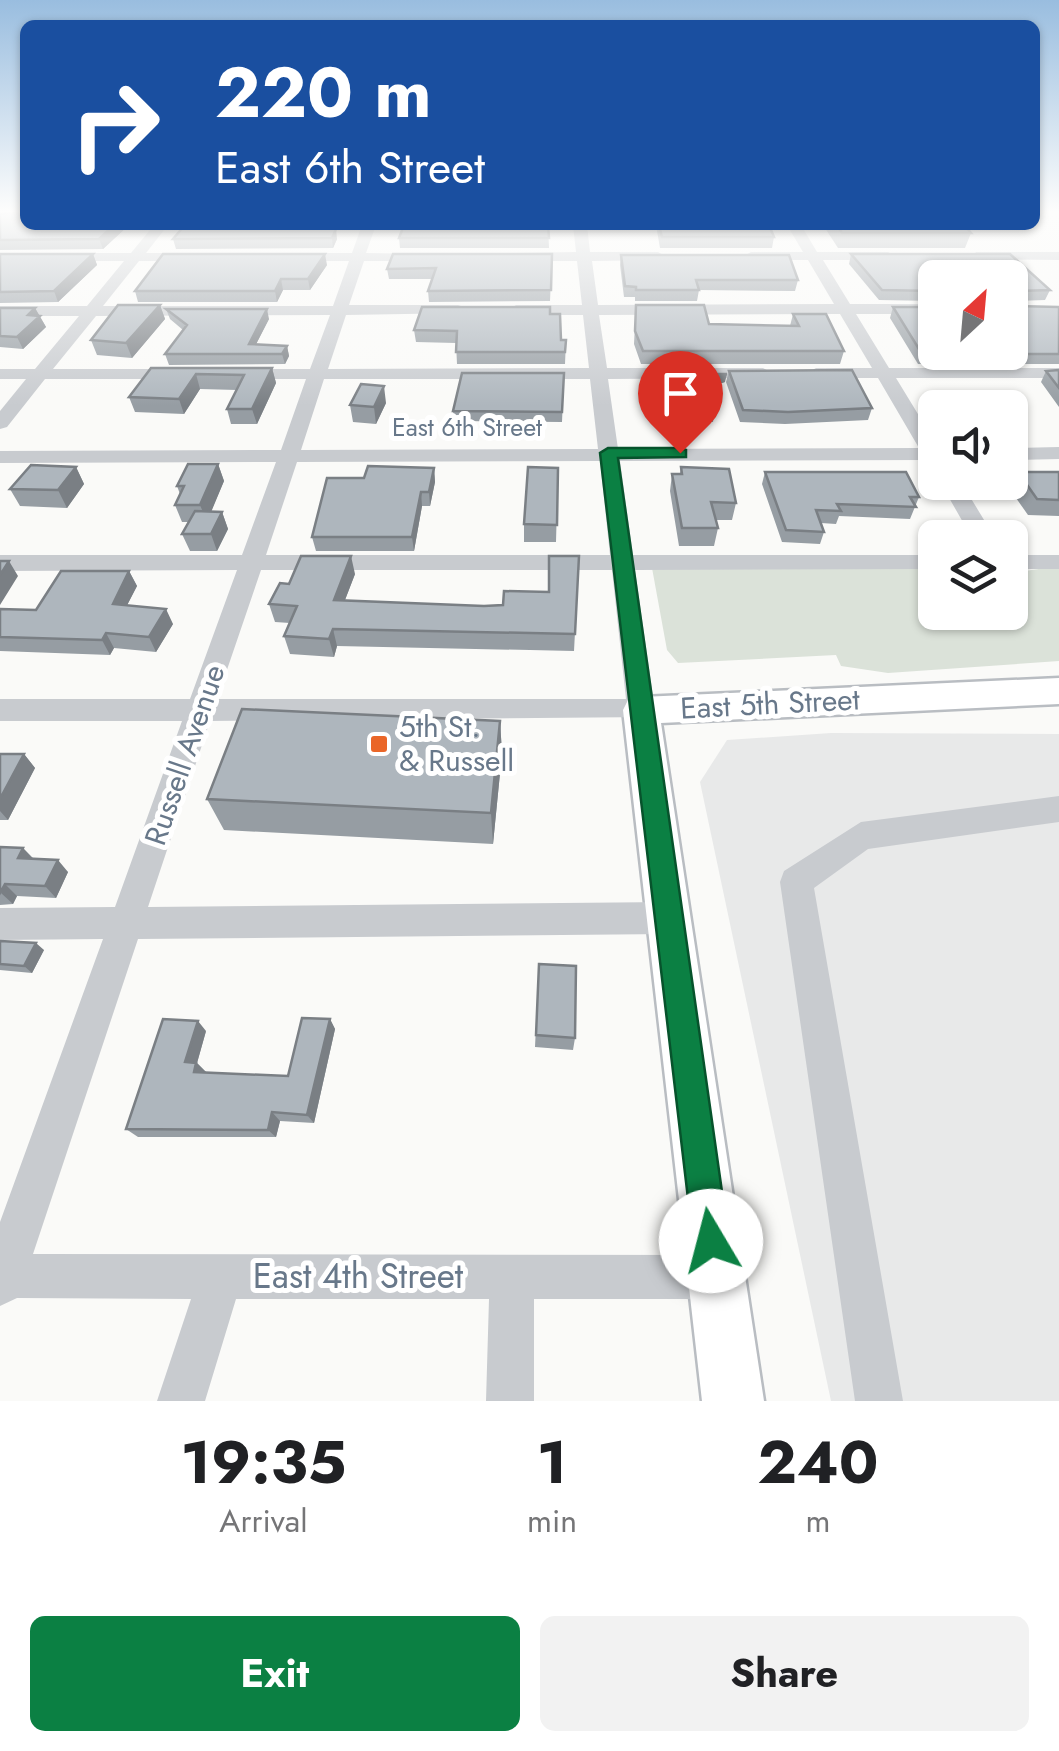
<!DOCTYPE html>
<html lang="en">
<head>
<meta charset="utf-8">
<style>
  body { margin:0; font-family:Jost,sans-serif; background:#f2f2f2; color:#202124; height:100vh; display:flex; flex-direction:column; font-size:38px; white-space:nowrap }
  * { box-sizing:border-box; margin:0 }
  p { font-size:32px; color:#757577 }
  .icon { flex:none; width:55px; height:55px; fill:none; stroke:currentColor; stroke-width:2; stroke-linecap:round; stroke-linejoin:round }
  .map { position:relative; height:1401px; overflow:hidden }
  .drawer { display:flex; flex-direction:column; background:#fff; flex:1 }
  .drawer>* { flex:none }
  .hud { position:absolute; left:20px; top:20px; width:1020px; height:210px; border-radius:15px; box-shadow:0 2px 8px #0004; background:#1a4fa0; color:#fff; overflow:hidden }
  .needle { width:65px; rotate:26deg }
  .buttons { position:absolute; left:918px; top:260px; display:grid; gap:20px }
  .buttons a { display:grid; place-items:center; width:110px; height:110px; border-radius:15px; background:#fff; box-shadow:0 2px 8px #0004; font-size:50px }
  .pin { position:absolute; display:grid; place-items:center; width:85px; height:85px; color:#fff; margin:-102px -42px; border-radius:50% 50% 50% 0; rotate:-45deg; box-shadow:0 0 10px #0007 }
  .pin .icon { rotate:45deg }
  .me { position:absolute; width:110px; margin:-55px; rotate:352deg; stroke-linejoin:round; filter:drop-shadow(0 0 8px #0008) }
  .turn { display:flex; align-items:center; gap:35px; height:210px; padding:0 30px; font-size:45px }
  .turn .icon { width:130px; height:130px; stroke-width:2.5 }
  .turn b { display:block; font-size:70px; line-height:85px }
  .eta { display:flex; justify-content:space-evenly; align-items:center; height:170px; text-align:center }
  .eta b { font-size:60px; font-weight:700; line-height:70px }
  .action { display:flex; gap:20px; margin-top:auto; padding:20px 30px }
  .action a { flex:1; height:115px; border-radius:15px; background:#0b8043; color:#fff; font-size:40px; font-weight:700; line-height:115px; text-align:center }
  .action a+a { background:#f2f2f2; color:#202124 }
  .map>svg:first-child { display:block }
  .built { fill:#e8e9e9 }
  .green { fill:#dbe2d9 }
  .lines { fill:none; stroke-linecap:round; stroke-linejoin:round }
  .major-casing { stroke:#b9bdc2; stroke-width:5 }
  .minor { fill:#c8cbcf; fill-rule:evenodd }
  .major { fill:#fff; fill-rule:evenodd }
  .wall { fill:#969da3 }
  .shaded-wall { fill:#7a7f84 }
  .building { fill:#aeb6bd; stroke:#7a7f84; stroke-width:2.5 }
  .route { fill:#0b8043; stroke:#07532c; stroke-width:2.5 }
  .poi-dot { fill:#ea6628; stroke:#fff; stroke-width:4 }
  .labels { text-anchor:middle; stroke-width:10; stroke-linejoin:round; paint-order:stroke }
  .far-street-label { font-size:25px; fill:#68788a; stroke:#fff }
  .street-label { font-size:30px; fill:#68788a; stroke:#fff }
  .poi-label { font-size:30px; fill:#68788a; stroke:#fff; text-anchor:start }
  .near-street-label { font-size:35px; fill:#68788a; stroke:#fff }
</style>
</head>
<body>
<div class="map">
<svg width="1059" height="1401" viewBox="0 0 1059 1401">
  <rect width="100%" height="100%" fill="#fafaf8"/>
  <path class="built" d="M831,733L1059,734V1401H831L700,782L727,740Z"/>
  <path class="green" d="M1059,566V661L888,673L841,666L836,655L678,663L667,650L652,568L935,569V612H1010V578H1027L1025,571Z"/>
  <g class="lines">
    <g class="major-casing">
      <path id="major" d="M1059,678V704L661,723L764,1401H702L623,710L628,700L641,697Z"/>
    </g>
    <path class="minor" d="M154,225H168L146,253H198L205,257L198,261H139L103,306H333L349,261H291L284,257L291,253H352L362,225H376L366,253L433,254L428,261H364L349,305H458L464,307V313L346,315L328,369L589,368L583,315H516L508,310L516,305H582L577,261H516L509,257L516,253L576,252L573,225H587L590,252H658L665,256L658,260L592,261L598,305L834,304L808,260H751L744,256L751,252H803L787,225H801L817,252H888L895,256L888,260H823L850,304H935V314H856L889,368H1059V378H896L935,442V464L926,460L620,461L633,555H935V569L635,570L655,710L651,717L210,721L148,907L669,902L681,907L686,918L681,929L669,934L138,939L33,1254L716,1255L732,1261L738,1277L732,1293L716,1299H534V1401H486L489,1299H236L205,1401H157L191,1299L17,1298L0,1306V1222L103,939L0,940V908L115,907L182,721H0V699H190L237,570L0,571V555H242L276,462L0,463V451L281,450L306,379H236L227,374L236,369H310L330,315L96,316L53,369H183L192,374L183,379H45L7,427L0,429V411L26,379H0V369H35L79,316H0V306H87L124,261H0V253H131ZM840,314L872,368H816L807,373L816,378H878L919,448L618,449L608,379L763,378L772,373L763,368H607L599,315ZM324,379H590L598,449L301,450ZM600,461L610,555H266L297,462ZM261,570H612L626,699H217Z
      M976,252H1059V260L971,259Z
      M1059,447V459L1010,460V448Z
      M940,482H961L995,538H972Z
      M1010,555H1059V569H1010Z
      M1059,796V822L868,849L814,888L903,1401H855L780,882L784,871L861,822Z"/>
    <use href="#major" class="major"/>
  </g>
  <path class="wall" d="M0,214L25,225H129L103,249L0,250Z
    M185,225H319L317,227L337,239L333,248L176,249L173,239Z
    M548,225L549,248H400L399,238Z
    M656,225H769L774,237L772,248H660Z
    M823,225H964L971,233L965,248H838Z
    M0,254H93L97,265L58,302L0,303Z
    M552,254L550,301L429,302L428,291L432,279H389L387,269Z
    M851,254L1050,290L1045,300L1012,301V306L1059,307V364H918L890,318L893,307L1010,352L935,278V301L879,300L849,264Z
    M621,255L798,280L795,291L699,290L697,301H635V297H624L620,265Z
    M327,265L310,290H283L277,302H138L135,291Z
    M160,305L165,319L132,358L97,355L91,340Z
    M636,305L709,324L790,326L793,314L844,351L840,364H641L634,344Z
    M0,308H35L46,327L23,349L0,347Z
    M166,309L269,319L256,344L287,346L289,356L285,364L169,365L165,354L183,330L170,319Z
    M550,314L561,340H566L565,364H457L456,343L416,342L414,330Z
    M151,368H272L276,383L257,424H231L227,409L237,390L200,389L184,414L135,412L129,397Z
    M1059,370V407L1041,382L1046,371Z
    M729,371L872,408L868,420L785,424L740,422L726,382Z
    M564,373L562,422L454,421L453,411Z
    M646,374L725,382L709,387L714,413L713,422L654,421L645,383Z
    M386,403L376,424L353,422L350,405Z
    M218,464L224,481L211,511L222,512L228,529L217,551H190L182,534L189,522H182L175,505L180,494L177,486Z
    M76,467L84,484L67,508L20,506L10,489Z
    M681,467L736,503L732,520H716L718,528L714,546H679L670,491L672,474H680Z
    M434,468L435,482L430,506H422L414,551H316L312,537L364,478Z
    M558,468L556,542H524V524Z
    M765,472L919,497L910,519L839,516L836,524L821,523L824,532L820,544L782,542L762,484Z
    M1018,472H1059V516L1028,515L1009,488Z
    M579,556L574,651L337,646L334,657L290,654L284,636L290,623L275,622L269,604L289,584L355,574L345,600L484,606L503,605L548,592Z
    M129,571L137,586L127,605L173,624L156,652L114,648L110,655L0,651V609L36,610Z
    M500,721L502,753L493,844L224,830L207,799Z
    M0,754H24L35,768L8,820H0Z
    M0,847L23,848L34,859L68,872L56,898L17,896L13,904L0,905Z
    M0,941L44,950L32,973L0,970Z
    M539,964L575,1038L573,1050L535,1047Z
    M330,1019L335,1029L314,1123L280,1121L276,1137H138L126,1129L206,1031L197,1063L206,1072L288,1076Z"/>
  <path class="shaded-wall" d="M114,225H129L103,249L99,239Z
    M336,229L337,239L333,248L332,238Z
    M93,254L97,265L58,302L54,291Z
    M325,254L327,265L310,290L308,279Z
    M281,279L283,290L277,302L275,291Z
    M160,305L165,319L132,358L126,343Z
    M35,308L46,327L23,349L17,337L28,315Z
    M267,309L269,319L251,354L249,344Z
    M287,346L289,356L285,364L282,354Z
    M272,368L276,383L257,424L252,409Z
    M196,374L200,389L184,414L179,399Z
    M727,374L725,382L706,388L707,379Z
    M384,386L386,403L376,424L374,407Z
    M218,464L224,481L207,522L200,505Z
    M76,467L84,484L67,508L58,490Z
    M434,468L435,482L430,506L429,492Z
    M421,492L422,506L414,551L412,537Z
    M222,512L228,529L217,551L211,534Z
    M351,556L355,574L338,618L334,600Z
    M9,561L18,576L0,605V575Z
    M129,571L137,586L120,619L113,604Z
    M166,609L173,624L156,652L149,637Z
    M333,629L337,646L334,657L329,639Z
    M106,633L114,648L110,655L102,640Z
    M500,721L502,753L493,844L491,813Z
    M24,754L35,768L8,820L0,811V799Z
    M23,848L34,860L18,858Z
    M58,860L68,872L56,898L45,886Z
    M5,884L17,896L13,904L1,893Z
    M36,943L44,950L32,973L24,966Z
    M330,1019L335,1029L314,1123L307,1115Z
    M198,1021L206,1031L197,1063L206,1072L194,1071L185,1062Z
    M272,1112L280,1121L276,1137L268,1130Z"/>
  <path class="building" d="M24,210H25V225H114L99,239L0,240V214Z
    M185,225H310L308,226L336,229L332,238L173,239Z
    M404,225H548L549,238H399Z
    M659,225H769L774,237H662Z
    M837,225H964L971,233H842Z
    M0,254H93L54,291L0,292Z
    M163,254H325L308,279H281L275,291H135Z
    M393,254H552L551,290L428,291L436,268L387,269Z
    M851,254H1010L1050,290L1012,291V306L1059,307V354H922L893,307H935V352H1010V278H935V291L882,290Z
    M621,255H789L798,280H696L699,290H636V287L625,286Z
    M118,305H160L126,343L91,340Z
    M636,305H704L709,324L799,326L793,314H826L844,351H643L635,331Z
    M422,307H550V314H560L561,340H566L565,352H456L457,331L414,330Z
    M0,308H35L28,315L40,316L17,337L0,336Z
    M166,309H267L249,344L287,346L282,354H165L187,325Z
    M151,368H272L252,409H227L244,375L196,374L179,399L129,397Z
    M852,370L872,408L788,412L743,410L729,371Z
    M1059,370V388L1046,371Z
    M462,373H564L562,412L453,411Z
    M646,374H727L707,379L714,413H655Z
    M361,384L384,386L374,407L350,405Z
    M188,464H218L200,505H175L184,486H177Z
    M31,465L76,467L58,490L10,489Z
    M368,466L434,468L429,492H421L412,537H312L327,478H364Z
    M528,467L558,468L557,525L524,524Z
    M681,467L729,469L736,503L711,502L718,528H682L672,474H682Z
    M765,472H906L919,497H910L916,507L837,504L841,511L816,510L824,532L786,530Z
    M1018,472H1059V500L1037,499Z
    M195,511L222,512L211,534H182Z
    M301,556H351L334,600L484,606L503,605L504,591L549,592V556H579L575,634L333,629L329,639L284,636L297,606L269,604L280,583L289,584Z
    M0,561H9L0,575Z
    M61,571H129L113,604L166,609L149,637L106,633L102,640L0,637V609L36,610Z
    M242,709L500,721L491,813L207,799Z
    M0,754H24L0,799Z
    M0,847L23,848L18,858L58,860L45,886L5,884L0,893Z
    M0,941L36,943L24,966L0,964Z
    M539,964L576,966L575,1038L536,1035Z
    M302,1018L330,1019L307,1115L272,1112L268,1130L126,1129L163,1019L198,1021L185,1062L196,1063L194,1072L288,1076Z"/>
  <linearGradient id="sky" x2="0" y2="1"><stop stop-color="#99bddf"/><stop offset="0.52" stop-color="#fdfdfc"/><stop offset="1" stop-color="#fdfdfc" stop-opacity="0"/></linearGradient>
  <rect width="1059" height="406" fill="url(#sky)"/>
  <path class="route" d="M680,448L686,450V457L618,458L729,1241L724,1254L711,1259L698,1254L693,1241L600,453L608,448Z"/>
  <rect class="poi-dot" x="369" y="734" width="20" height="20" rx="5"/>
  <g class="labels">
    <g class="far-street-label">
      <text x="467" y="436">East 6th Street</text>
    </g>
    <g class="street-label">
      <text transform="translate(770 704) rotate(-3)" y="10">East 5th Street</text>
      <text transform="translate(185 755) rotate(-71)" y="10">Russell Avenue</text>
    </g>
    <g class="poi-label">
      <text x="399" y="737">5th St.<tspan x="399" dy="34">&amp; Russell</tspan></text>
    </g>
    <g class="near-street-label">
      <text x="358" y="1288">East 4th Street</text>
    </g>
  </g>
</svg>
<div class="buttons">
<a><svg class="needle" viewBox="-14 -14 28 28"><path d="M0-13l5 13h-10z" fill="#e53935"/><path d="M0 13l5-13h-10z" fill="#757577"/></svg></a>
<a><svg class="icon" aria-label="sound" viewBox="0 0 24 24"><path d="M4 9h4l5-4v14l-5-4H4zM17 9q2 3 0 6"/></svg></a>
<a><svg class="icon" aria-label="layers" viewBox="0 0 24 24"><path d="M12 4l9 5-9 5-9-5zM3 14l9 5 9-5"/></svg></a>
</div>
<div class="pin" style="left:680px;top:453px;background:#d93025"><svg class="icon" aria-label="arrive" viewBox="0 0 24 24"><path d="M6 21V4h12l-3 4 3 4H6"/></svg></div>
<svg class="me" style="left:711px;top:1241px" viewBox="-20 -20 40 40"><circle r="19" fill="#fff"/><path d="M0-13L10 11 0 6-10 11z" fill="#0b8043"/></svg>
<div class="hud">
<div class="turn"><svg class="icon" aria-label="right" viewBox="0 0 24 24"><path d="M7 20v-9h11M14 6l5 5-5 5"/></svg><div><b>220 m</b>East 6th Street</div></div>
</div>
</div>
<section class="drawer">
<div class="eta">
<div><b>19:35</b><p>Arrival</p></div>
<div><b>1</b><p>min</p></div>
<div><b>240</b><p>m</p></div>
</div>
<div class="action"><a>Exit</a><a>Share</a></div>
</section>
</body>
</html>
